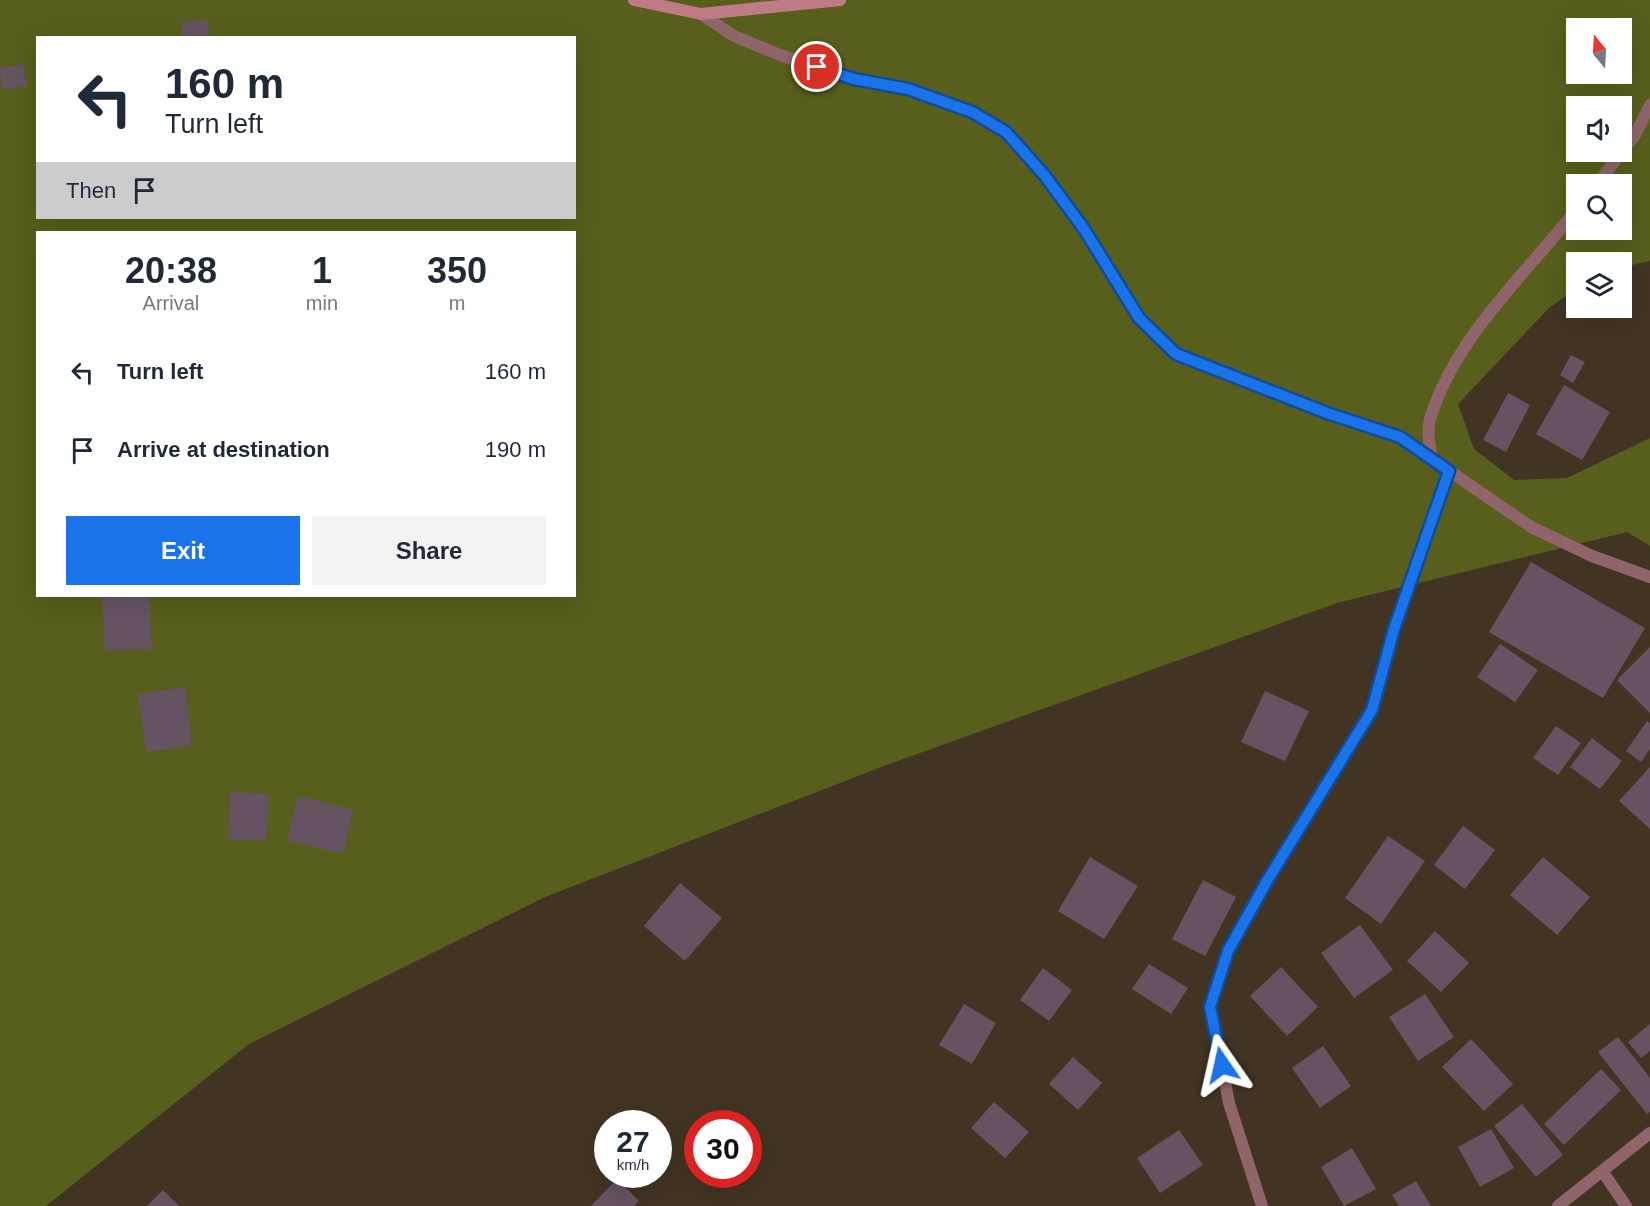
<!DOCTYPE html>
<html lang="en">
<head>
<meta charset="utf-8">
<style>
  body { margin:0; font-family:Helvetica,sans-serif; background:#f2f2f3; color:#1f2937; height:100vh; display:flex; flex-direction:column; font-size:22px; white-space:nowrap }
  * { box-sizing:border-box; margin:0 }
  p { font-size:20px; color:#747a83 }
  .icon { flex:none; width:33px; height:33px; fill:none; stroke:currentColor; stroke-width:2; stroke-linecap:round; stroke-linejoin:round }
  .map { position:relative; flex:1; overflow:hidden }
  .side { position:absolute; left:36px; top:231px; width:540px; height:366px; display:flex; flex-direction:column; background:#fff; border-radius:0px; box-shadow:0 6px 24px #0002 }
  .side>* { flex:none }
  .hud { position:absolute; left:36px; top:36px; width:540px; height:183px; border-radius:0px; box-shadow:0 6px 24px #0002; background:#fff; color:#1f2937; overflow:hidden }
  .needle { width:39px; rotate:342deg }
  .controls { position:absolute; left:1566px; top:18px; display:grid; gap:12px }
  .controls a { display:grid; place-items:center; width:66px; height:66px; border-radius:0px; background:#fff; box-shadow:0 6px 24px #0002; font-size:30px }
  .speed { position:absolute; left:594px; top:1110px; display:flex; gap:12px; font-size:30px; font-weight:700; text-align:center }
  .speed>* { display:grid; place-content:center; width:78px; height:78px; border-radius:50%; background:#fff; box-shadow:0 6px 24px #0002; line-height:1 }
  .speed small { font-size:15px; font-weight:400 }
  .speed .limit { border:9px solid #d22; background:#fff; color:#111 }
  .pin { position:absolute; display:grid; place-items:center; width:51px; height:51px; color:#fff; margin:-26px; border:3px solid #fff; border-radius:50%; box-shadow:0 2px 6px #0007 }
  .me { position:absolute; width:66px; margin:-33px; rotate:349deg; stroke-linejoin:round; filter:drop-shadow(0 0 4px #0008) }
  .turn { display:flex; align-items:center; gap:21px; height:126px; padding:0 30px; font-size:27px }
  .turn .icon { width:78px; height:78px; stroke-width:2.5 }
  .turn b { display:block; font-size:42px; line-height:51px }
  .then { display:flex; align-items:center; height:57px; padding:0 30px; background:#0003; gap:12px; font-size:22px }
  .eta { display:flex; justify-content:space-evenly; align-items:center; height:102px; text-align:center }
  .eta b { font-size:36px; font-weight:800; line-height:42px }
  .action { display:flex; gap:12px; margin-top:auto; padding:12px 30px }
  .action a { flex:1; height:69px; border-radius:0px; background:#1a73e8; color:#fff; font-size:24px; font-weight:800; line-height:69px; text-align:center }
  .action a+a { background:#f2f2f3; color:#1f2937 }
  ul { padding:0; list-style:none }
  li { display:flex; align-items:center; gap:18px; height:78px; padding:0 30px }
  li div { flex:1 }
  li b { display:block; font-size:22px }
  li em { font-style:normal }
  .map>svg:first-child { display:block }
  .green { fill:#585e1b; fill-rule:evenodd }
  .building { fill:#665362 }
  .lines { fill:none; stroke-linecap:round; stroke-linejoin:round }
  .street { stroke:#8f646a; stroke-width:12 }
  .secondary { stroke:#c07c86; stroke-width:12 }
  .route-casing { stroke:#114b97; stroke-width:15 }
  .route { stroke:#1a73e8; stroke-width:10 }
</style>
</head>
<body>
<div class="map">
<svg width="1650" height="1206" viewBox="0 0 1650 1206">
  <rect width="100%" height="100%" fill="#423423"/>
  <path class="green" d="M0,0H1650V261L1622,267V262H1576V289L1549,308L1458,404L1474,449L1514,480L1567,478L1650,438V546L1627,532L1337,603L884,766L545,897L249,1044L46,1206H0ZM1576,28H1622V74H1576ZM38,38H574V218H38ZM1576,106H1622V152H1576ZM1576,184H1622V230H1576ZM38,232H574V596H38Z"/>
  <path class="building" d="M208,20V38H182V21Z
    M23,64L27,86L2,90L0,68Z
    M1571,355L1585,362L1573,383L1560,375Z
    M1564,385L1610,412L1582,460L1536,434Z
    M1508,393L1530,405L1506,452L1483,440Z
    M1531,562L1645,628L1603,698L1489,632Z
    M102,596H149L152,649L105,651Z
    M1500,644L1538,670L1515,702L1477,677Z
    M1650,647V713L1617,680Z
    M185,687L192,746L146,752L138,694Z
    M1265,691L1309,711L1285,761L1241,742Z
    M1647,721L1650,723V749L1641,762L1626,751Z
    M1556,726L1581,743L1558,775L1533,758Z
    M1592,738L1622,761L1600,789L1570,767Z
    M1650,767V829L1619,801Z
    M230,792L269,794L266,841L228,840Z
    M298,796L353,810L343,854L287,840Z
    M1463,826L1495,850L1465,889L1434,865Z
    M1388,836L1425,861L1381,924L1345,898Z
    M1090,857L1138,886L1104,939L1058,911Z
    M1543,857L1590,897L1557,935L1510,895Z
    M1203,880L1236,897L1205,956L1172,939Z
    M680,883L722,918L685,961L644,926Z
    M1360,925L1393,970L1354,998L1321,953Z
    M1435,931L1469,963L1441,992L1407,961Z
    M1149,964L1188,988L1171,1014L1132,989Z
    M1281,967L1318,1007L1287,1036L1250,996Z
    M1043,968L1072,990L1049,1021L1020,1000Z
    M1425,994L1454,1037L1418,1061L1389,1017Z
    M964,1004L996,1023L972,1064L939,1045Z
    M1650,1024V1051L1641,1058L1628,1042Z
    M1618,1037L1650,1078V1112L1647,1114L1598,1052Z
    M1471,1039L1513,1084L1484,1111L1442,1067Z
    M1323,1046L1351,1086L1320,1108L1292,1068Z
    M1073,1057L1102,1083L1078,1110L1049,1084Z
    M1601,1069L1621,1090L1564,1145L1544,1124Z
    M994,1102L1029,1132L1005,1158L971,1128Z
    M1522,1104L1563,1155L1536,1177L1494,1126Z
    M1491,1129L1514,1168L1480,1187L1458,1147Z
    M1179,1130L1203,1165L1160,1193L1137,1158Z
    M1352,1148L1376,1189L1344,1206L1321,1167Z
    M617,1179L639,1201L634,1206H591Z
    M1416,1181L1431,1206H1399L1392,1195Z
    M163,1190L179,1206H147Z"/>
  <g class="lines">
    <path class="street" d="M701,14L734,36L780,55L854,79L908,89L973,112L1006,132L1045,176L1084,229L1139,318L1176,354L1327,413L1400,437L1531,527L1592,556L1650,577
      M1597,184L1635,135L1650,105
      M1432,458C1429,443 1426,428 1432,413C1459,333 1526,274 1576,210
      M1603,1172L1626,1206
      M1262,1206L1229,1103L1211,1007L1228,951L1267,881L1372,710L1394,629L1449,471
      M1558,1206L1650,1133"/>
    <path class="secondary" d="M634,0L701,14L840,0"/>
  </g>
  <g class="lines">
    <g class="route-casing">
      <path id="route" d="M817,67L854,79L908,89L972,112L1006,132L1045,176L1084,229L1139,318L1176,354L1327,413L1400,437L1449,471L1394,629L1372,710L1267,881L1228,951L1210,1007L1222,1065"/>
    </g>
    <use href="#route" class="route"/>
  </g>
</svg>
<div class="controls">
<a><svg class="needle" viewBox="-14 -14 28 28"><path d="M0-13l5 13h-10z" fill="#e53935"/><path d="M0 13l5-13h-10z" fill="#747a83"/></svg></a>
<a><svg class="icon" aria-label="sound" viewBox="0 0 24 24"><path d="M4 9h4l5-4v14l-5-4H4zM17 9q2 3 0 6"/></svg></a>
<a><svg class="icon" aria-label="search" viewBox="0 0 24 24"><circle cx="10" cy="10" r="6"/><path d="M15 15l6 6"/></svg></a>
<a><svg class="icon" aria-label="layers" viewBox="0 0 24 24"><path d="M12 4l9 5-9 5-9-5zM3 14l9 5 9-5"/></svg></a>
</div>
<div class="speed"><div>27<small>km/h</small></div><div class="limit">30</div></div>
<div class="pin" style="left:817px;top:67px;background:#d93025"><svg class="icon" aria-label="arrive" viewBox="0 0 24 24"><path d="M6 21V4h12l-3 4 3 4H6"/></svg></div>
<svg class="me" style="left:1222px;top:1065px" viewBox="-20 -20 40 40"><path d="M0-17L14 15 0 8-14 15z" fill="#1a73e8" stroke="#fff" stroke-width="4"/></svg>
<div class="hud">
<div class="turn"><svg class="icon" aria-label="left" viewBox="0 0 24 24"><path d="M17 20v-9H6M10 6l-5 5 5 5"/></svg><div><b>160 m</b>Turn left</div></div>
<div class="then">Then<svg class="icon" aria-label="arrive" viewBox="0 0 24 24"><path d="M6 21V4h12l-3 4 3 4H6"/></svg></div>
</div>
<section class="side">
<div class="eta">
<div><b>20:38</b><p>Arrival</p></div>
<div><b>1</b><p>min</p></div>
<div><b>350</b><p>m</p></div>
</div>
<ul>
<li><svg class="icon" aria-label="left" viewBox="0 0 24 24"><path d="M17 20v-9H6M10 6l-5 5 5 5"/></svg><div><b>Turn left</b></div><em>160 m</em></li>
<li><svg class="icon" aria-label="arrive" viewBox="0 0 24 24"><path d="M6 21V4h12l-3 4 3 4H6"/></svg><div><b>Arrive at destination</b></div><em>190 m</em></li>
</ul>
<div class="action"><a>Exit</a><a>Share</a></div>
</section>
</div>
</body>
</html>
